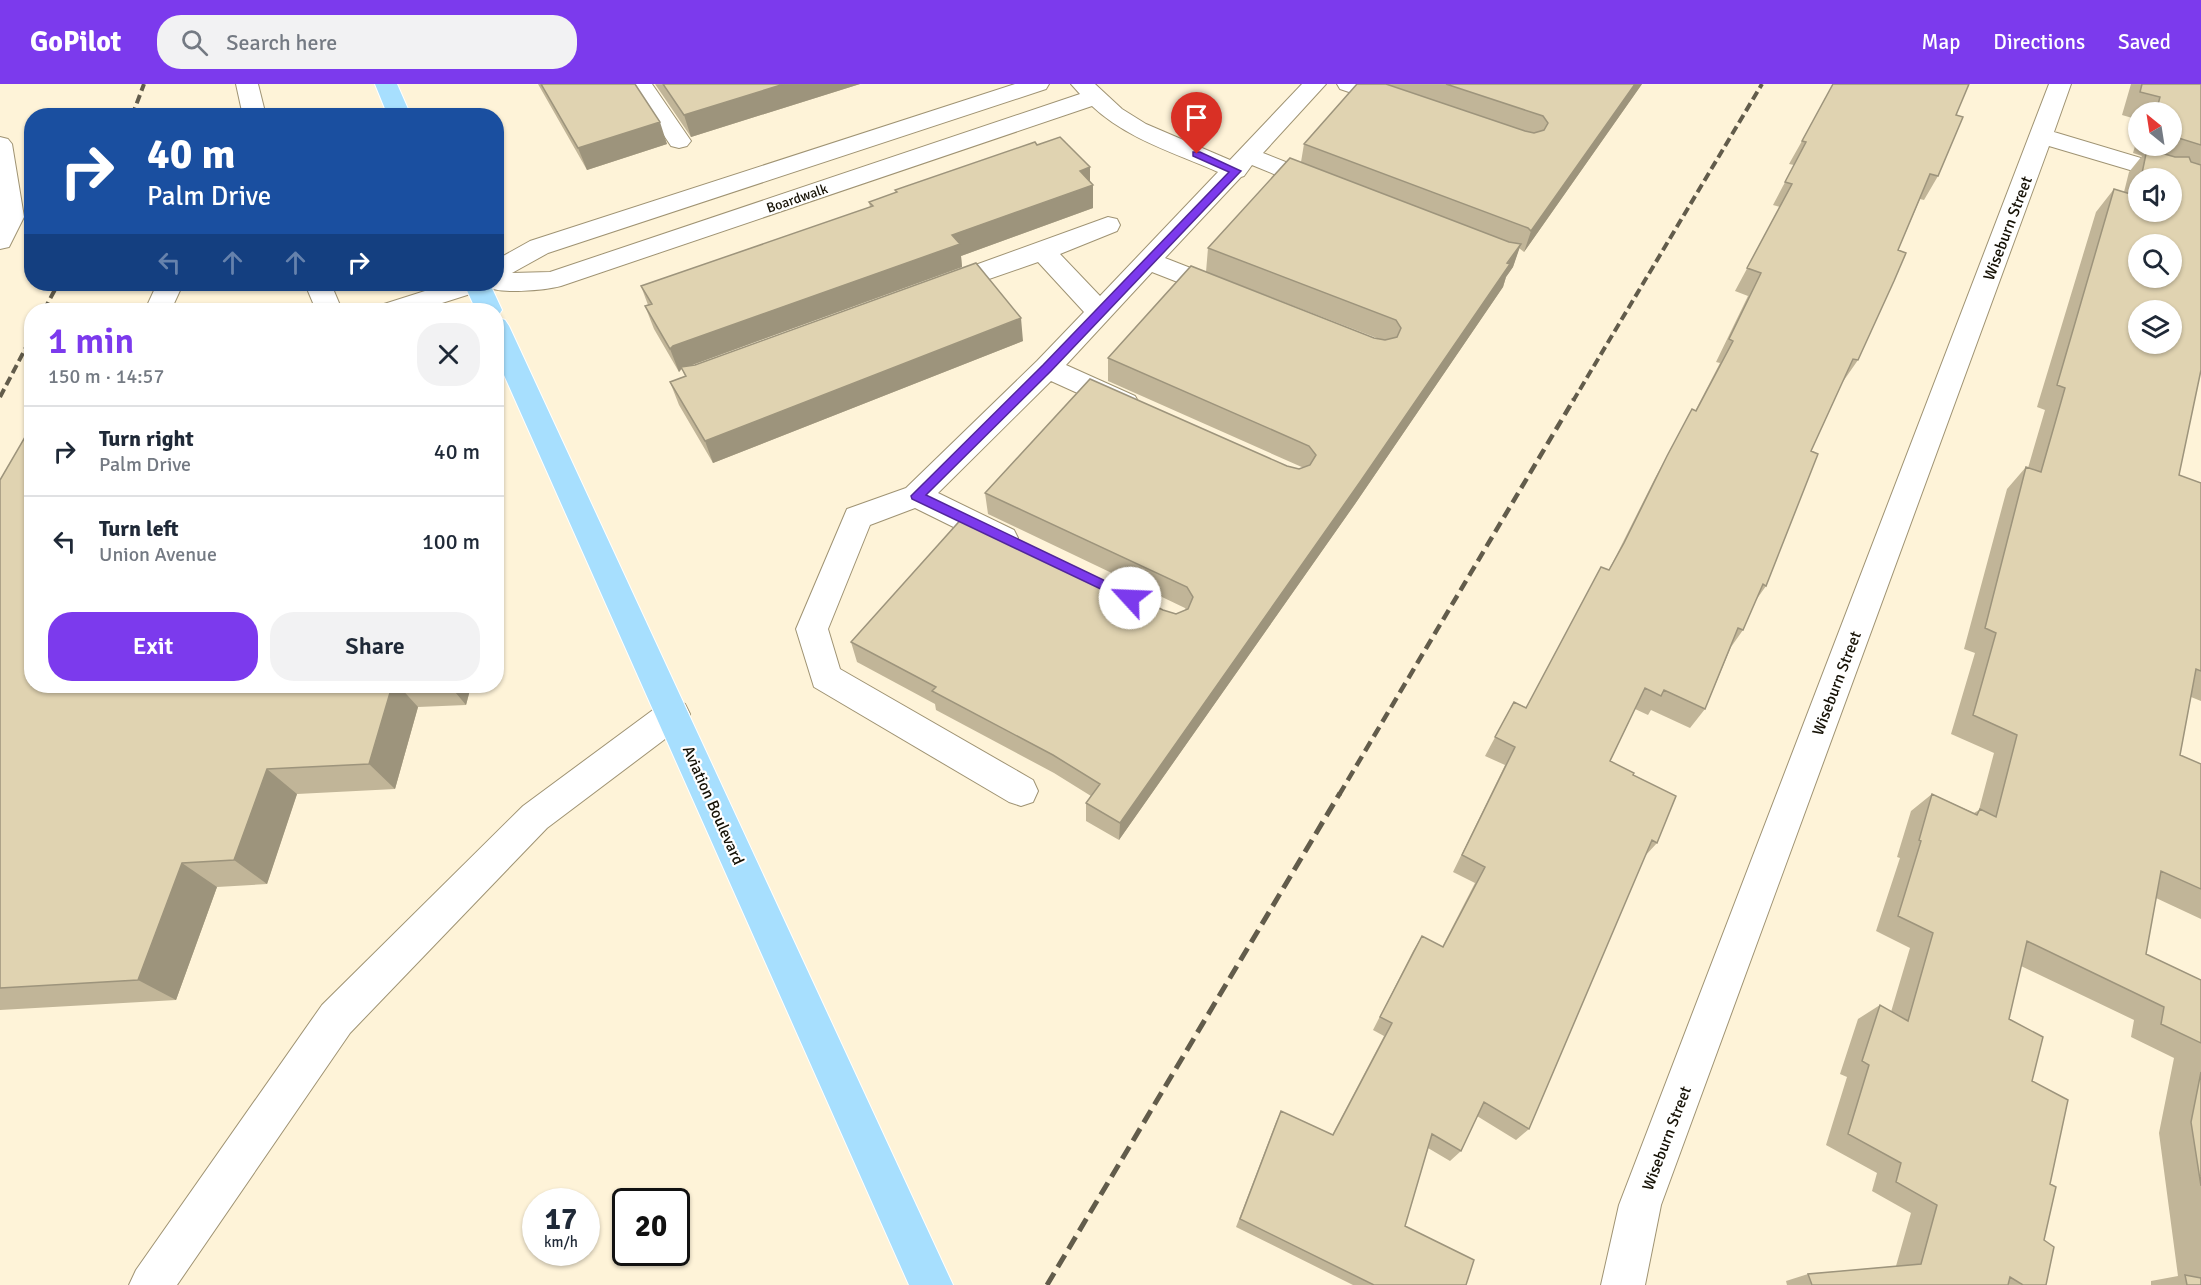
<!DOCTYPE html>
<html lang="en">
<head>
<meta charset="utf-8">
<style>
  body { margin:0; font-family:Signika,sans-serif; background:#f2f2f3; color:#1f2937; height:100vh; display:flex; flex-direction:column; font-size:22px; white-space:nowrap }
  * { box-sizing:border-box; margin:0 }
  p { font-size:20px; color:#747a83 }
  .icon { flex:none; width:33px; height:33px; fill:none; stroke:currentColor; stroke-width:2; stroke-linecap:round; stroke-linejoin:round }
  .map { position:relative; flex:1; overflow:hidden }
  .side { position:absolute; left:24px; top:219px; width:480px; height:390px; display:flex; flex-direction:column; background:#fff; border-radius:24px; box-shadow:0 2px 4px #0004 }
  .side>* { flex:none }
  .top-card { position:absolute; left:24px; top:24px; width:480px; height:183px; border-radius:24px; box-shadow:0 2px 4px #0004; background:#1a4fa0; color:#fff; overflow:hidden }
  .needle { width:39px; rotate:330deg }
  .buttons { position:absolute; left:2128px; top:18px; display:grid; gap:12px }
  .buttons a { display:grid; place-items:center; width:54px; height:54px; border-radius:50%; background:#fff; box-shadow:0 2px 4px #0004; font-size:30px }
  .speed { position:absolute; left:522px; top:1104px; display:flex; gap:12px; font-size:30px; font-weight:700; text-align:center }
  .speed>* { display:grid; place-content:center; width:78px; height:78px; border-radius:50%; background:#fff; box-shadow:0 2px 4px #0004; line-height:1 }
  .speed small { font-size:15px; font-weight:400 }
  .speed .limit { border:3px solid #111; border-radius:9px; background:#fff; color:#111 }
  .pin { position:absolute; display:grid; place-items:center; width:51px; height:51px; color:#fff; margin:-62px -26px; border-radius:50% 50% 50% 0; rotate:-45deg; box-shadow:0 0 6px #0007 }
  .pin .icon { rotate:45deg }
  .me { position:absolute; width:66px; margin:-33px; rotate:295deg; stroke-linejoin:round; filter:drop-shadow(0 0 4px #0008) }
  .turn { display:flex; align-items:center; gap:21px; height:126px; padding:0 24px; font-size:27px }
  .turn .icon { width:78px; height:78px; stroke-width:2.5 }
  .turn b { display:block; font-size:42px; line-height:51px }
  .lanes { display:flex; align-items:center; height:57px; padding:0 24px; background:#0003; justify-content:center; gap:30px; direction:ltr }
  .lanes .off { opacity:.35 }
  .round { display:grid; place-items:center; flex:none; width:63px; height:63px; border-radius:24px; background:#f2f2f3 }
  .summary { display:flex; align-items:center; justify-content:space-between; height:102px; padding:0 24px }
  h1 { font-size:36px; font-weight:600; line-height:45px; color:#7c3aed }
  .primary-button { display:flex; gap:12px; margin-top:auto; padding:12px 24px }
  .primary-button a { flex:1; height:69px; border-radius:24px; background:#7c3aed; color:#fff; font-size:24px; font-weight:600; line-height:69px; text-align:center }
  .primary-button a+a { background:#f2f2f3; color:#1f2937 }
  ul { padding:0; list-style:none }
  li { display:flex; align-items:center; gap:18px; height:90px; padding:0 24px; border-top:2px solid #e0e1e3 }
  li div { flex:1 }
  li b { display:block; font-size:22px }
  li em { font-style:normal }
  header { display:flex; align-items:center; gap:36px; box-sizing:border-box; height:84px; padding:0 30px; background:#7c3aed; color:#fff }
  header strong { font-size:28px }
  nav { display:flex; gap:33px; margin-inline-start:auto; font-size:21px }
  .search { width:420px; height:54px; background:#f2f2f3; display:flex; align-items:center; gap:15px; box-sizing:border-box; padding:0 21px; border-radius:24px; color:#747a83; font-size:22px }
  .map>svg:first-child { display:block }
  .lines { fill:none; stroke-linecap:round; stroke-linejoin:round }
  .minor-casing { stroke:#9f9373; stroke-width:2 }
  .major-casing { stroke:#fff; stroke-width:2 }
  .minor { fill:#fff; fill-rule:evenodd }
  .major { fill:#a7dffe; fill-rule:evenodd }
  .rail-far2 { stroke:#625c4b; stroke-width:4; stroke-dasharray:9 4.5; stroke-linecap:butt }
  .rail-far1 { stroke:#625c4b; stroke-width:4.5; stroke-dasharray:11 6; stroke-linecap:butt }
  .rail { stroke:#625c4b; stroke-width:5; stroke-dasharray:14 7; stroke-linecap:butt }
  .wall { fill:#c1b598; fill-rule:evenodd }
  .shaded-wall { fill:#9d947c }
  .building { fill:#e0d3b1; stroke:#9d947c; stroke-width:1.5; fill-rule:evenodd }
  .route { fill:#7c3aed; stroke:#51269a; stroke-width:1.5 }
  .labels { text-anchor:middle; stroke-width:4.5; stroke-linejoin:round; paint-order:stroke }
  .far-street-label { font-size:14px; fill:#151105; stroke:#fff }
  .street-label { font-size:16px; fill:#151105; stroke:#fff }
</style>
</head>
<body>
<header>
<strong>GoPilot</strong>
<div class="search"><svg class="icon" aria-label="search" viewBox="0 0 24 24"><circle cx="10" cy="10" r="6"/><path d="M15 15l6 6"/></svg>Search here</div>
<nav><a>Map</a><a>Directions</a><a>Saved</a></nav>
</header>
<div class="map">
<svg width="2201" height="1201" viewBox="0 0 2201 1201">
  <rect width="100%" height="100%" fill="#fef3d8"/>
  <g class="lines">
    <g class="minor-casing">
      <path id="minor" d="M236,0H258L266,32H243Z
        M630,0H652L691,57L687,62L679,64L671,62Z
        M1015,0H1049L1046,5L548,169L512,189L550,188L1080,10L1071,0H1095L1122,25L1146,40L1230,76L1302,0H1326L1263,69L1331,96L1334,101L1331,106L1322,108L1313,106L1252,81L1244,92L1241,93L1165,174L1234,201L1238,207L1234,213L1225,216L1216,213L1152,188L1066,281L1135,312L1139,319L1135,326L1125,329L1115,326L1051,297L938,409L1014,446L1018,454L1014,462L1003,466L992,462L915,424L870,441L828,545L840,585L1033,696L1038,707L1033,718L1021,722L1009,718L814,603L796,545L847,425L906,404L1037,277L1084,228L1038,178L940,212L931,209L927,203L931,197L1108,133L1117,135L1120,141L1117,147L1060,170L1100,212L1218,88C1175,69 1127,55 1092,22L561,202C546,206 498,211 486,202L483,206L420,226H380L384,220L447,200H496V176L530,157Z
        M1337,0H1370L1405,12L1408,17L1405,22L1397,24L1340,5Z
        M2049,0H2071L2054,48L2201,92V107L2172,99V94H2157L2049,62L1661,1121L1645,1201H1601L1619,1121Z
        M0,53L8,55L12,60L24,133L9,163L0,165Z
        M157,200H183L171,226H145Z
        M305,200H331L342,226H316Z
        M673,616L685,620L690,630L685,640L547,744L350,949L177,1201H129L136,1186L322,921L523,722L661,620Z"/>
    </g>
    <g class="major-casing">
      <path id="major" d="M375,0H397L411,32H388Z
        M464,200H490L502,226L498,232L496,233V226H476Z
        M496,233L505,236L509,242L953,1201H909L496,273Z"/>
    </g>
    <use href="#minor" class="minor"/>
    <use href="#major" class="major"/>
    <path class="rail-far2" d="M132,32L144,0
      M44,226L58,200
      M0,313L32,252
      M1573,317L1762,0"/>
    <path class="rail-far1" d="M1339,711L1574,315"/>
    <path class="rail" d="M1047,1201L1340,709"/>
  </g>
  <path class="wall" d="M538,0H635L667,60L587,86Z
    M655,0H860L691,53Z
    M1357,0H1642L1524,168L1519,164L1513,183L1506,193L1503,203L1355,420L1119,756L1086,737V719L1091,712L1054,689L936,626L935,620L857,578L851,558L1163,526L1176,530L1186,526L1185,524L988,430L985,409L1287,382L1299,385L1304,384L1108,297V274L1374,254L1382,256L1206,188L1208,164L1301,78L1304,60Z
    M2131,0H2201V286L2179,391L2201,399V617L2191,613L2180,671L2201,680V835L2156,814L2146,870L2201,896V1201H2151V1197L2178,1192L2159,1049L2174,974L2131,953L2134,936L2021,882L2009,935L2032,997L2050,1100L2044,1156L2046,1201H1787L1786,1197L1808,1190L1896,1182L1911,1129L1872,1107L1877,1089L1826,1061L1847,993L1840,990L1858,935L1880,921L1891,928L1910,864L1876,847L1900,774L1897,773L1911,727L1932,710L1974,729L1979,726L1994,669L1951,650L1975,569L1964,565L2007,405L2026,383L2028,384L2045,326L2037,323L2096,128L2114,105L2124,108L2129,88L2142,72L2133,69L2139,48V62H2172V28H2139V36L2122,31ZM2139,94H2172L2139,128Z
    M1956,31L1938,92L1924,116L1920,115L1898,166L1858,276L1842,299L1811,367L1766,502L1756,516L1743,546L1731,563L1705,625L1690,644L1651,626L1648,631L1635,625L1610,677L1633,691L1657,759L1645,772L1529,1045L1516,1056L1477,1032L1461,1067L1450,1077L1428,1064L1405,1142L1466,1201H1353L1236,1143L1276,1038L1281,1027L1332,1051L1384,952L1373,946L1413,867L1422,852L1442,863L1475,799L1453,788L1505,681L1485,672L1514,618L1526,623L1609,486L1655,394L1680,348L1695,327L1720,279L1716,278L1748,212L1735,207L1780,123L1773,121L1794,81L1789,80L1802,57Z
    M1037,61L1090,83V98L1093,124L961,172L962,183L692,281L1023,257L713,379L679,321L670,298L685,293L682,285L679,288L654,245L645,222L648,221L641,202L870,123L869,118L896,109L895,106Z
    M0,396L32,602H471L466,621L418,623L395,705L297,710L267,800L217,803L176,916L0,926Z"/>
  <path class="shaded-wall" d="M784,0H860L691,53L684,31Z
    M1635,0H1642L1524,168L1531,147Z
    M660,38L667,60L587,86L578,64Z
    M1090,83V102L1093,101V124L961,172L962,183L681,285L679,288L670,265L673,262L952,151L1080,87Z
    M1521,160L1513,183L1506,193L1503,203L1355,420L1119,756L1120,739Z
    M1021,234L1023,257L713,379L705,357Z
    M392,602H399L418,623L395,705L369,680Z
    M450,602H471L466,621Z
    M267,685L297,710L267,800L234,776Z
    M182,779L217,803L176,916L138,896Z"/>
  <path class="building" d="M541,0H635L660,38L578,64Z
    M663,0H784L684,31Z
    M1357,0H1386L1525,47L1534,49L1544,46L1548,39L1543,32L1446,0H1635L1531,147L1528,144L1304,60Z
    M1833,0H1969L1956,31L1963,33L1938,92L1930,90L1898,166L1906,169L1894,197L1858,276L1853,275L1811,367L1818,370L1766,502L1763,500L1743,546L1738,544L1705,625L1664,606L1661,612L1645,604L1610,677L1634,689L1633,691L1676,712L1657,759L1652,756L1529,1045L1484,1018L1461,1067L1432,1050L1405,1142L1474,1176L1466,1201H1374L1240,1135L1281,1027L1333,1051L1392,939L1380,933L1422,852L1443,863L1485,783L1462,771L1515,663L1495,653L1514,618L1526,624L1601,483L1609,486L1624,459L1667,372L1692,325L1696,327L1733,257L1729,255L1761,189L1747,184L1792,100L1785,98L1806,58L1802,57Z
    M2142,0H2201V61L2172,52V28H2156L2160,13L2140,8Z
    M1060,53L1090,83L1080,87L1093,101L952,151L960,160L673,262L670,265L645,222L652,220L641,202L873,122L869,118L897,108L895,106L1035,58L1037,61Z
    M2147,65L2175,73H2189L2191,78L2201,81V286L2179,391L2201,399V587L2196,585L2180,671L2201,680V805L2161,787L2146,870L2201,896V959L2161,940L2164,923L2027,857L2009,935L2043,953L2032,997L2068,1016L2050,1100L2056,1103L2044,1156L2054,1163L2046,1201H2023L2010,1193L2008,1201H1812L1808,1190L1921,1180L1937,1121L1896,1098L1901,1079L1848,1050L1869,981L1862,977L1880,921L1908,937L1933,849L1898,832L1921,757L1919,756L1932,710L1977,731L1980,725L1996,733L2017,651L1973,631L1996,549L1985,544L2026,383L2041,388L2065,304L2057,301L2114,105L2137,112L2139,102V128H2172V94H2141ZM2139,160H2172V194H2139ZM2139,226H2172V260H2139Z
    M1290,74L1509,158L1521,160L1507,179L1510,180L1360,398L1120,739L1086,719L1100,700L1053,671L932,607L936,603L851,558L965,431L1163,526L1176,530L1188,525L1193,513L1187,503L985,409L1090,295L1287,382L1299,385L1310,381L1316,371L1309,362L1108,274L1191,182L1374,254L1385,256L1397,253L1401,244L1396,236L1208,164Z
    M976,179L1021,234L705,357L670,298L686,292L681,283L695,281Z
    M32,341V602H392L369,680L267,685L234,776L182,779L138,896L0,904V396Z
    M2201,988V1102L2191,1038Z
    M2185,1191L2201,1194V1201H2187Z"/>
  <path class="route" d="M1193,68H1200L1241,87L1051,287L926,411L1135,511L1137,514L1135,518L1130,519L912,415L911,412L1043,281L1229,88L1193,72Z"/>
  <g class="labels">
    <g class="far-street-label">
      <text transform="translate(797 114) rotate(-19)" y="5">Boardwalk</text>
    </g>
    <g class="street-label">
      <text transform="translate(2007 144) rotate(-69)" y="6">Wiseburn Street</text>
      <text transform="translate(1836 599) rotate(-69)" y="6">Wiseburn Street</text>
      <text transform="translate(714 721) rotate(66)" y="6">Aviation Boulevard</text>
      <text transform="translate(1666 1054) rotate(-69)" y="6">Wiseburn Street</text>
    </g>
  </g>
</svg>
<div class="buttons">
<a><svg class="needle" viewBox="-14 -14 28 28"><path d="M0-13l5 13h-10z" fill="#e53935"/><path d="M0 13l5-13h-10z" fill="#747a83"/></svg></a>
<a><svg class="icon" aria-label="sound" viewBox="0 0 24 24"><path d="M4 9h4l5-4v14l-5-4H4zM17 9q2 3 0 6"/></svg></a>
<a><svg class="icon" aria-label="search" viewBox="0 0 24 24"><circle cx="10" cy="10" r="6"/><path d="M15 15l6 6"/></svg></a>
<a><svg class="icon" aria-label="layers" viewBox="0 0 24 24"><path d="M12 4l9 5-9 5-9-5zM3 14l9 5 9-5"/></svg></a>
</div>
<div class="speed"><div>17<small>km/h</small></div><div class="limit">20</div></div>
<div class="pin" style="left:1197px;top:70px;background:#d93025"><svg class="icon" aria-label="arrive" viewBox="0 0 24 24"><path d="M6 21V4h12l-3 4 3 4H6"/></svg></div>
<svg class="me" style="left:1130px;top:514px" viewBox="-20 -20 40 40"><circle r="19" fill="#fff"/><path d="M0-13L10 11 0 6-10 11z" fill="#7c3aed"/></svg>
<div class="top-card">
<div class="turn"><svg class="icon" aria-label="right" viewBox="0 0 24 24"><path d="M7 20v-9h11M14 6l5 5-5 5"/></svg><div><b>40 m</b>Palm Drive</div></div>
<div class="lanes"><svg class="icon off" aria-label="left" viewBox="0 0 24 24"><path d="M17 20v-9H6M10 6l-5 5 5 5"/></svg><svg class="icon off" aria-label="ahead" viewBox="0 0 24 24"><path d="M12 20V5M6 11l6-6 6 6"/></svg><svg class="icon off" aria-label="ahead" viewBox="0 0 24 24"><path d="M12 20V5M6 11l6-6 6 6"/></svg><svg class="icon" aria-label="right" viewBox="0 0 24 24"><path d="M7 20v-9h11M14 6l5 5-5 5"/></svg></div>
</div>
<section class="side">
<div class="summary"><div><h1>1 min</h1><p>150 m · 14:57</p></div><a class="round"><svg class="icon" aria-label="close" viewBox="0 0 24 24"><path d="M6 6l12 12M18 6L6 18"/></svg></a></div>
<ul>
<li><svg class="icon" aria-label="right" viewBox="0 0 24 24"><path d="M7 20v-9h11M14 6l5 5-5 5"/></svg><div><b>Turn right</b><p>Palm Drive</p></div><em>40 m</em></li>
<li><svg class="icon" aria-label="left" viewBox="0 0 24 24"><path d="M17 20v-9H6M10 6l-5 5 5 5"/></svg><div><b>Turn left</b><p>Union Avenue</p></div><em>100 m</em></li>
</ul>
<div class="primary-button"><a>Exit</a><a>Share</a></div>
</section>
</div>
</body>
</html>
